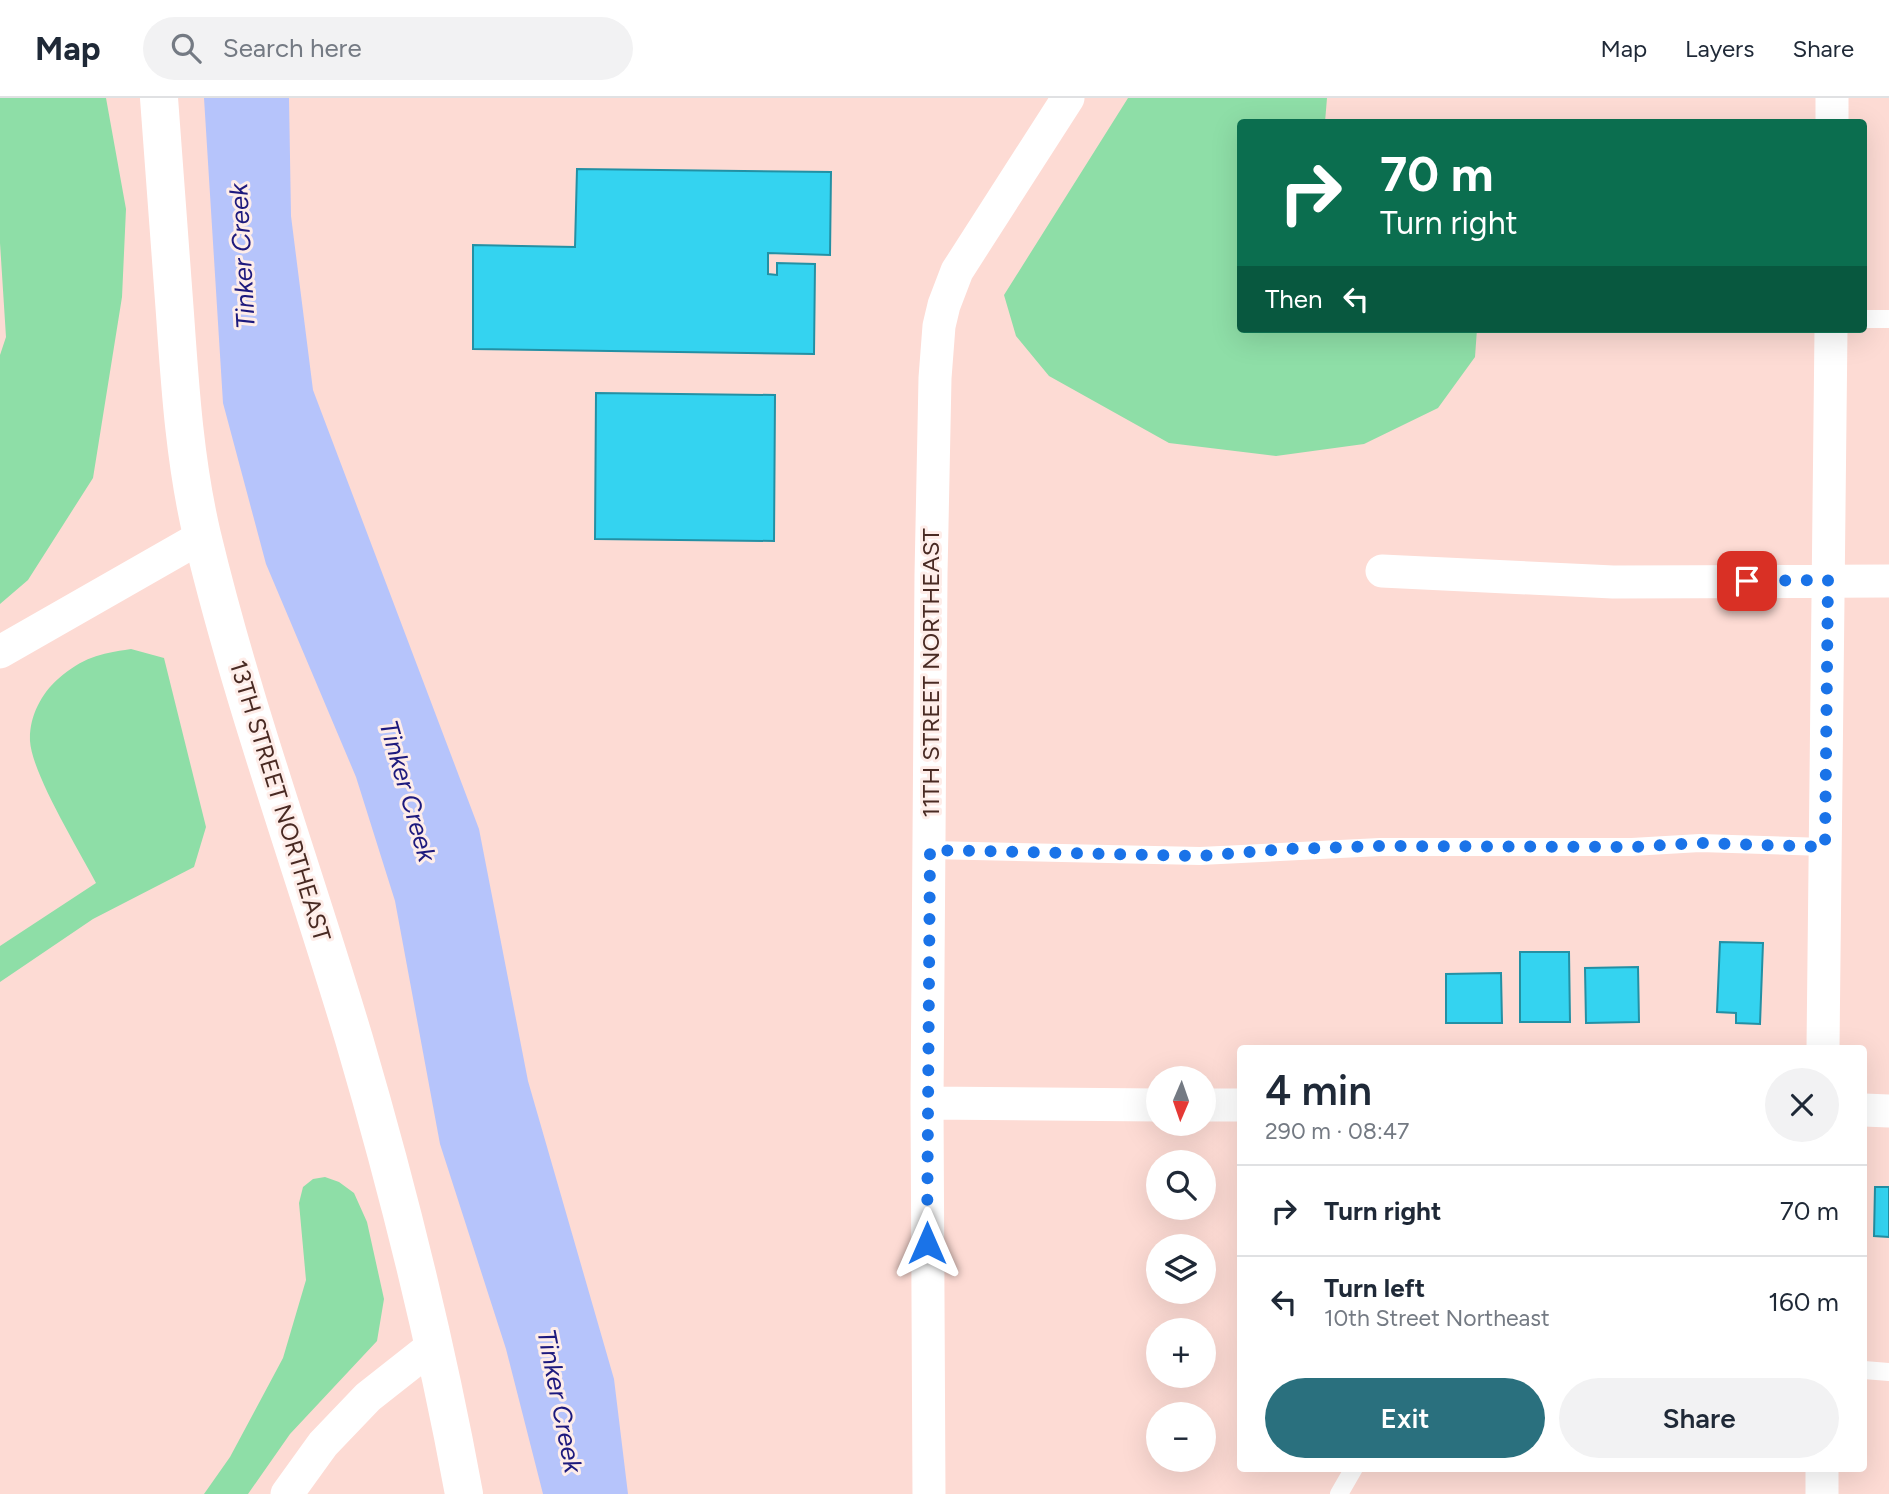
<!DOCTYPE html>
<html lang="en">
<head>
<meta charset="utf-8">
<style>
  body { margin:0; font-family:Figtree,sans-serif; background:#f2f2f3; color:#1f2937; height:100vh; display:flex; flex-direction:column; font-size:26px; white-space:nowrap }
  * { box-sizing:border-box; margin:0 }
  p { font-size:23px; color:#747a83 }
  .icon { flex:none; width:38px; height:38px; fill:none; stroke:currentColor; stroke-width:2; stroke-linecap:round; stroke-linejoin:round }
  .map { position:relative; flex:1; overflow:hidden }
  .panel { position:absolute; left:1237px; top:947px; width:630px; height:427px; display:flex; flex-direction:column; background:#fff; border-radius:7px; box-shadow:0 7px 28px #0002 }
  .panel>* { flex:none }
  .hud { position:absolute; left:1237px; top:21px; width:630px; height:214px; border-radius:7px; box-shadow:0 7px 28px #0002; background:#0b6e4f; color:#fff; overflow:hidden }
  .needle { width:46px; rotate:182deg }
  .fabs { position:absolute; left:1146px; top:968px; display:grid; gap:14px }
  .fabs a { display:grid; place-items:center; width:70px; height:70px; border-radius:50%; background:#fff; box-shadow:0 7px 28px #0002; font-size:35px }
  .pin { position:absolute; display:grid; place-items:center; width:60px; height:60px; color:#fff; margin:-30px; border-radius:14px; box-shadow:0 4px 10px #0006 }
  .me { position:absolute; width:77px; margin:-38px; rotate:0deg; stroke-linejoin:round; filter:drop-shadow(0 0 5px #0008) }
  .turn { display:flex; align-items:center; gap:24px; height:147px; padding:0 28px; font-size:32px }
  .turn .icon { width:91px; height:91px; stroke-width:2.5 }
  .turn b { display:block; font-size:49px; line-height:60px }
  .then { display:flex; align-items:center; height:66px; padding:0 28px; background:#0003; gap:14px; font-size:26px }
  .round { display:grid; place-items:center; flex:none; width:74px; height:74px; border-radius:37px; background:#f2f2f3 }
  .summary { display:flex; align-items:center; justify-content:space-between; height:119px; padding:0 28px }
  h1 { font-size:42px; font-weight:600; line-height:52px }
  .cta { display:flex; gap:14px; margin-top:auto; padding:14px 28px }
  .cta a { flex:1; height:80px; border-radius:42px; background:#2a707e; color:#fff; font-size:28px; font-weight:600; line-height:80px; text-align:center }
  .cta a+a { background:#f2f2f3; color:#1f2937 }
  ul { padding:0; list-style:none }
  li { display:flex; align-items:center; gap:21px; height:91px; padding:0 28px; border-top:2px solid #e0e1e3 }
  li div { flex:1 }
  li b { display:block; font-size:26px }
  li em { font-style:normal }
  header { display:flex; align-items:center; gap:42px; box-sizing:border-box; height:98px; padding:0 35px; background:#fff; border-bottom:2px solid #e0e1e3 }
  header strong { font-size:33px }
  nav { display:flex; gap:38px; margin-inline-start:auto; font-size:24px }
  .search { width:490px; height:63px; background:#f2f2f3; display:flex; align-items:center; gap:18px; box-sizing:border-box; padding:0 24px; border-radius:38px; color:#747a83; font-size:26px }
  .map>svg:first-child { display:block }
  .green { fill:#8edea7 }
  .water { fill:#b6c4fb }
  .building { fill:#34d3f0; stroke:#2390a4; stroke-width:2 }
  .lines { fill:none; stroke-linecap:round; stroke-linejoin:round }
  .lane { stroke:#fff; stroke-width:18 }
  .street { stroke:#fff; stroke-width:33 }
  .secondary { stroke:#fff; stroke-width:38 }
  .route { stroke:#1a73e8; stroke-width:12; stroke-dasharray:0 21.6 }
  .labels { text-anchor:middle; stroke-width:6; stroke-linejoin:round; paint-order:stroke }
  .street-label { font-size:24px; fill:#492a23; stroke:#feede9 }
  .water-label { font-size:26px; font-style:italic; fill:#1d197d; stroke:#feede9 }
</style>
</head>
<body>
<header>
<strong>Map</strong>
<div class="search"><svg class="icon" aria-label="search" viewBox="0 0 24 24"><circle cx="10" cy="10" r="6"/><path d="M15 15l6 6"/></svg>Search here</div>
<nav><a>Map</a><a>Layers</a><a>Share</a></nav>
</header>
<div class="map">
<svg width="1889" height="1396" viewBox="0 0 1889 1396">
  <rect width="100%" height="100%" fill="#fddbd4"/>
  <path class="green" d="M0,0H106L126,111L122,199L93,380L28,482L0,506V257L6,239L0,145Z
    M1128,0H1327L1325,24H1241V231H1477L1475,259L1438,310L1364,346L1276,358L1169,345L1049,278L1016,238L1004,197Z
    M131,551L164,560L206,729L194,769L93,821L0,884V848L96,785C79,752 32,676 30,643C29,619 41,596 58,581C84,559 98,556 131,551Z
    M325,1079L339,1084L354,1095L367,1124L384,1201L377,1243L290,1336L248,1396H204L230,1359L283,1260L306,1182L299,1105L303,1089L313,1081Z"/>
  <path class="water" d="M204,0H289L291,118L313,292L479,731L528,983L614,1281L628,1396H543L506,1251L440,1046L395,803L356,679L266,466L223,305Z"/>
  <path class="building" d="M577,71L831,74L830,157L768,155V176L777,177V165L815,166L814,256L473,251V147L575,149Z
    M596,295L775,297L774,443L595,441Z
    M1720,844L1763,845L1760,926L1736,925V915L1717,914Z
    M1520,854H1569L1570,924H1520Z
    M1638,869L1639,924L1586,925L1585,870Z
    M1501,875L1502,925H1446V876Z
    M1875,1089H1889V1139L1874,1138Z"/>
  <g class="lines">
    <path class="lane" d="M1864,221H1889
      M930,752L1200,758L1380,749H1632L1700,745L1825,749
      M1864,1272L1889,1274
      M1339,1396L1354,1370"/>
    <path class="street" d="M1832,24V0
      M1382,473L1613,484L1889,483
      M0,554L203,438
      M1823,950L1831,231
      M927,1005L1158,1007
      M1204,1007H1241
      M1864,1012L1889,1013
      M1822,1370V1396
      M287,1396L323,1346L368,1299L434,1247
      M929,1396L927,1005L931,477L935,280L939,228L944,207L957,173L1068,0"/>
    <path class="secondary" d="M159,0C164,72 170,144 175,216C180,289 185,365 202,437C243,608 304,773 354,941C398,1091 436,1243 464,1396"/>
  </g>
  <g class="lines">
    <path class="route" d="M927,1145L930,752L1200,758L1288,751L1380,748L1632,749L1700,745L1825,749L1828,482L1747,483"/>
  </g>
  <g class="labels">
    <g class="street-label">
      <text transform="translate(931 575) rotate(-90)" y="8">11TH STREET NORTHEAST</text>
      <text transform="translate(280 703) rotate(73)" y="8">13TH STREET NORTHEAST</text>
    </g>
    <g class="water-label">
      <text transform="translate(242 158) rotate(-93)" y="9">Tinker Creek</text>
      <text transform="translate(408 693) rotate(74)" y="9">Tinker Creek</text>
      <text transform="translate(560 1303) rotate(79)" y="9">Tinker Creek</text>
    </g>
  </g>
</svg>
<div class="fabs">
<a><svg class="needle" viewBox="-14 -14 28 28"><path d="M0-13l5 13h-10z" fill="#e53935"/><path d="M0 13l5-13h-10z" fill="#747a83"/></svg></a>
<a><svg class="icon" aria-label="search" viewBox="0 0 24 24"><circle cx="10" cy="10" r="6"/><path d="M15 15l6 6"/></svg></a>
<a><svg class="icon" aria-label="layers" viewBox="0 0 24 24"><path d="M12 4l9 5-9 5-9-5zM3 14l9 5 9-5"/></svg></a>
<a>+</a>
<a>−</a>
</div>
<div class="pin" style="left:1747px;top:483px;background:#d93025"><svg class="icon" aria-label="arrive" viewBox="0 0 24 24"><path d="M6 21V4h12l-3 4 3 4H6"/></svg></div>
<svg class="me" style="left:927px;top:1145px" viewBox="-20 -20 40 40"><path d="M0-17L14 15 0 8-14 15z" fill="#1a73e8" stroke="#fff" stroke-width="4"/></svg>
<div class="hud">
<div class="turn"><svg class="icon" aria-label="right" viewBox="0 0 24 24"><path d="M7 20v-9h11M14 6l5 5-5 5"/></svg><div><b>70 m</b>Turn right</div></div>
<div class="then">Then<svg class="icon" aria-label="left" viewBox="0 0 24 24"><path d="M17 20v-9H6M10 6l-5 5 5 5"/></svg></div>
</div>
<section class="panel">
<div class="summary"><div><h1>4 min</h1><p>290 m · 08:47</p></div><a class="round"><svg class="icon" aria-label="close" viewBox="0 0 24 24"><path d="M6 6l12 12M18 6L6 18"/></svg></a></div>
<ul>
<li><svg class="icon" aria-label="right" viewBox="0 0 24 24"><path d="M7 20v-9h11M14 6l5 5-5 5"/></svg><div><b>Turn right</b></div><em>70 m</em></li>
<li><svg class="icon" aria-label="left" viewBox="0 0 24 24"><path d="M17 20v-9H6M10 6l-5 5 5 5"/></svg><div><b>Turn left</b><p>10th Street Northeast</p></div><em>160 m</em></li>
</ul>
<div class="cta"><a>Exit</a><a>Share</a></div>
</section>
</div>
</body>
</html>
